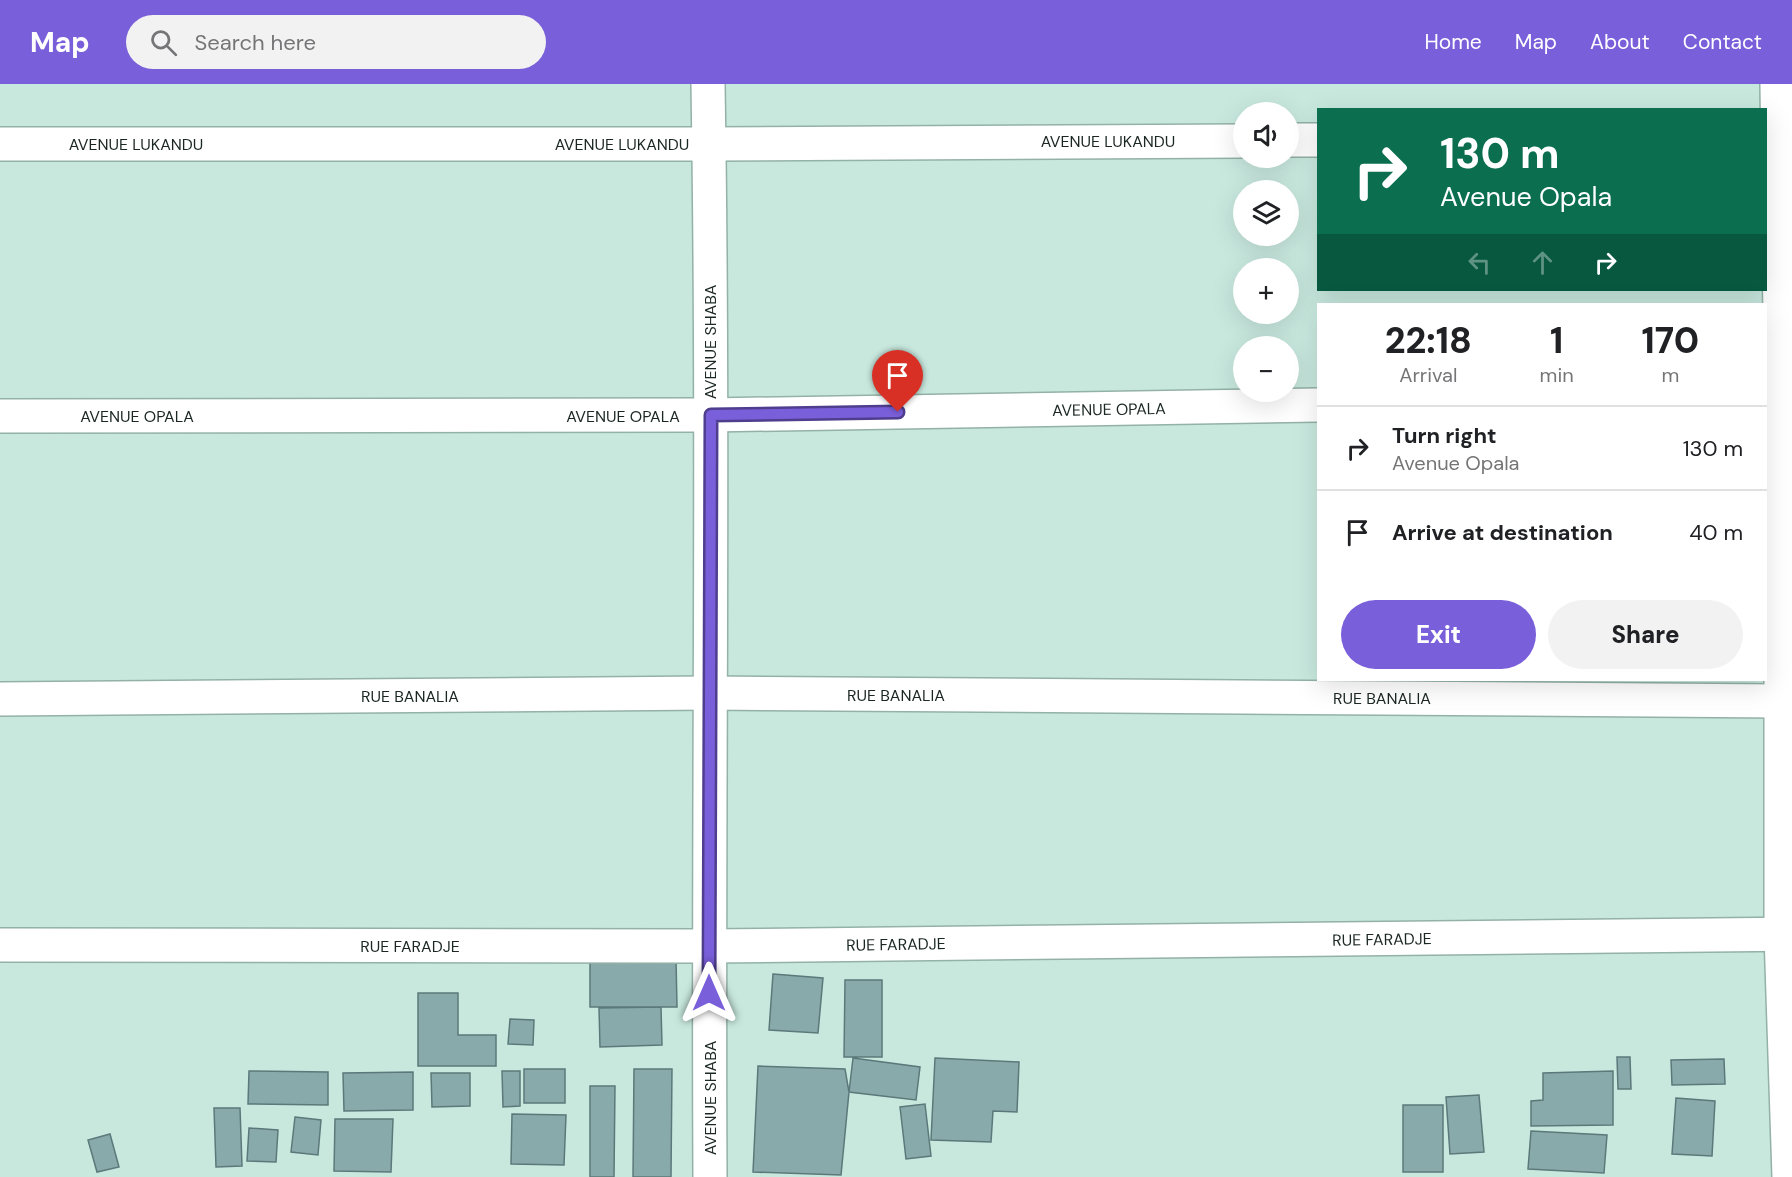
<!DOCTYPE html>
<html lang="en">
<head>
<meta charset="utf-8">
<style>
  body { margin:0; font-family:"DM Sans",sans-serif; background:#f2f2f2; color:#202124; height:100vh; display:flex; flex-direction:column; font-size:22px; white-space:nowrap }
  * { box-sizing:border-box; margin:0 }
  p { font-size:20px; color:#757577 }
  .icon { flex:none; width:33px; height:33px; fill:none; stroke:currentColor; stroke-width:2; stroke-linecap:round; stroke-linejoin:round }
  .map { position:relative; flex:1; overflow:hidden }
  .details { position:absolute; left:1317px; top:219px; width:450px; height:378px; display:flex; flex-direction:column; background:#fff; border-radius:0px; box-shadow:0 6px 24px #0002 }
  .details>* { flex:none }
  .hud { position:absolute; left:1317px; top:24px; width:450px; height:183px; border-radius:0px; box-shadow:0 6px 24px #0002; background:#0b6e4f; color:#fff; overflow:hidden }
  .tools { position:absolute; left:1233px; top:18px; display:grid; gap:12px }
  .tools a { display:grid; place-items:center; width:66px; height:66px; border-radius:50%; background:#fff; box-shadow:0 6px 24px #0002; font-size:30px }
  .pin { position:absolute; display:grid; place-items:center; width:51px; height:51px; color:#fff; margin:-62px -26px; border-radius:50% 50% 50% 0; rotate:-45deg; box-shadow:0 0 6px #0007 }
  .pin .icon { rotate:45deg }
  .me { position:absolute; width:66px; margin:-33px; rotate:0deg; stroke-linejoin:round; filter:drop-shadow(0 0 4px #0008) }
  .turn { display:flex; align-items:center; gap:21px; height:126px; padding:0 24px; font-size:27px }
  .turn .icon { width:78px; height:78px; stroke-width:2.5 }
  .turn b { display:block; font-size:42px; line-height:51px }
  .lanes { display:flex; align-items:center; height:57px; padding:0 24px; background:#0003; justify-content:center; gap:30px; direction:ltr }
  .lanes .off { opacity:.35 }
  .eta { display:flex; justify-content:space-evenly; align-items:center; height:102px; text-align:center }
  .eta b { font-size:36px; font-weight:800; line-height:42px }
  .action { display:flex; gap:12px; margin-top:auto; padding:12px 24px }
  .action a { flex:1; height:69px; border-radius:36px; background:#7a5fda; color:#fff; font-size:24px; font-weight:800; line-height:69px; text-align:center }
  .action a+a { background:#f2f2f2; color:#202124 }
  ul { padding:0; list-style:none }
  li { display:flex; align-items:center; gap:18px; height:84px; padding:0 24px; border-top:2px solid #e0e0e0 }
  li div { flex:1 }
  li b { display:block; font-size:22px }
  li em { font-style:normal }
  header { display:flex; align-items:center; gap:36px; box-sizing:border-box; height:84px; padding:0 30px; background:#7a5fda; color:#fff }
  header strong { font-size:28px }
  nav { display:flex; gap:33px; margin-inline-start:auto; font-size:21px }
  .search { width:420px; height:54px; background:#f2f2f2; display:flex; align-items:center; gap:15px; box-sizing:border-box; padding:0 21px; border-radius:33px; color:#757577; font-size:22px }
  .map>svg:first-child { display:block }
  .building { fill:#89aaaa; stroke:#5b797a; stroke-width:1.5 }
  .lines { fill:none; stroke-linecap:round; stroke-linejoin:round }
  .street-casing { stroke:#93b1a7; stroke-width:36 }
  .secondary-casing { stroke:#93b1a7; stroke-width:36 }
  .street { stroke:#fff; stroke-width:33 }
  .secondary { stroke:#fff; stroke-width:33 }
  .route-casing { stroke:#4f3e8e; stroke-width:15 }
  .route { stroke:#7a5fda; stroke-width:10 }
  .labels { text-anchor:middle; stroke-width:4.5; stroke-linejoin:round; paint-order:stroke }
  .street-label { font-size:16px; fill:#1b2723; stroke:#fff }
</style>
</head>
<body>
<header>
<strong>Map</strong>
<div class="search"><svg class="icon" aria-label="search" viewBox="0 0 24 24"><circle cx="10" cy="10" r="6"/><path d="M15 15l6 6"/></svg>Search here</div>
<nav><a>Home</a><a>Map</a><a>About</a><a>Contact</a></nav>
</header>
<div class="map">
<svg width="1792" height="1093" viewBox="0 0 1792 1093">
  <rect width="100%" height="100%" fill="#c8e8de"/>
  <path class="building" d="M676,875L677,923H590V876Z
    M773,890L823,894L818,949L769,946Z
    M845,896H882V973H844Z
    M418,909H458V951H496V982H418Z
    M661,923L662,961L600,963L599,924Z
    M510,935L534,936L533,961L508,960Z
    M1617,973H1630L1631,1005H1618Z
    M853,974L920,983L916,1016L849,1008Z
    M935,974L1019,978L1017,1028L993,1027L991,1058L931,1056Z
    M1724,975L1725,1000L1672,1001L1671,976Z
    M758,982L845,985L849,1008L841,1091L753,1088Z
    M524,985H565V1019H524Z
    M634,985H672L671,1093H633Z
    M249,987L328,988V1021L248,1020Z
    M502,987H520V1022L503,1023Z
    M1613,987V1041L1531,1042V1017L1543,1016V989Z
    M413,988V1026L344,1027L343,989Z
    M431,989H470V1022L432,1023Z
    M590,1002H615L614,1093H590Z
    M1479,1011L1484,1068L1450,1070L1446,1013Z
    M1676,1014L1715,1017L1712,1072L1672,1070Z
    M925,1020L931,1072L906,1075L900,1023Z
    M1403,1021H1443V1088H1403Z
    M214,1024H240L242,1082L216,1083Z
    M512,1030L566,1031L564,1081L511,1080Z
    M295,1033L321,1036L318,1071L291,1068Z
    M335,1035H393L391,1088L334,1087Z
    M249,1044L278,1046L276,1078L247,1077Z
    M1531,1047L1607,1051L1604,1089L1528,1085Z
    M110,1050L119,1083L97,1088L88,1056Z"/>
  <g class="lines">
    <g class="street-casing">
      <path id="street" d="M1288,56H1318
        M0,60H709L1244,57
        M0,332L710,331L1318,321
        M0,615L709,609L1792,617
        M0,861L709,862L1792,850"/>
    </g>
    <g class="secondary-casing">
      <path id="secondary" d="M708,0C714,364 708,729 710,1093
        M1777,0L1781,314V850L1789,1093"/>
    </g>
    <use href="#street" class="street"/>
    <use href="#secondary" class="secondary"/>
  </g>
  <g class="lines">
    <g class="route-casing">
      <path id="route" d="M709,909L711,331L898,328"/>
    </g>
    <use href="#route" class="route"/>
  </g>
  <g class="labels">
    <g class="street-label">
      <text x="1108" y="63">AVENUE LUKANDU</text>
      <text x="136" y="66">AVENUE LUKANDU</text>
      <text x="622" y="66">AVENUE LUKANDU</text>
      <text transform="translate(710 258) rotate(-90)" y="6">AVENUE SHABA</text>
      <text transform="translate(1109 325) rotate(-1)" y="6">AVENUE OPALA</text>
      <text x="137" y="338">AVENUE OPALA</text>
      <text x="623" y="338">AVENUE OPALA</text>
      <text x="896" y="617">RUE BANALIA</text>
      <text x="410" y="618">RUE BANALIA</text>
      <text x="1382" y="620">RUE BANALIA</text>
      <text transform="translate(1382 855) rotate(-1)" y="6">RUE FARADJE</text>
      <text transform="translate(896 860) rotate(-1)" y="6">RUE FARADJE</text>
      <text x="410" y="868">RUE FARADJE</text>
      <text transform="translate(710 1014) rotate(-90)" y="6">AVENUE SHABA</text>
    </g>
  </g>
</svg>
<div class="tools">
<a><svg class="icon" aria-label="sound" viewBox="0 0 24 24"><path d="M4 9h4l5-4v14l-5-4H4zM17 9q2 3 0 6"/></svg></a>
<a><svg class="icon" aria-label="layers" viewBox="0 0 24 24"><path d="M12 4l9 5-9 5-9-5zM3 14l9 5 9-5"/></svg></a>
<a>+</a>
<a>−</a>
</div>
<div class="pin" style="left:898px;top:328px;background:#d93025"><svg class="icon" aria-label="arrive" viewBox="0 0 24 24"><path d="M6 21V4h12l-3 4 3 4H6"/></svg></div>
<svg class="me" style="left:709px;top:909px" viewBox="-20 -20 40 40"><path d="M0-17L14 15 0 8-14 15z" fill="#7a5fda" stroke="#fff" stroke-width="4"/></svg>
<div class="hud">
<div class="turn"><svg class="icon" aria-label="right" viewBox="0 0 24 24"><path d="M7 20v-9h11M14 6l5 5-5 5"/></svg><div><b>130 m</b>Avenue Opala</div></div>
<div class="lanes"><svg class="icon off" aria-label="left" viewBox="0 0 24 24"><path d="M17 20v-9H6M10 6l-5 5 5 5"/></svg><svg class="icon off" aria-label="ahead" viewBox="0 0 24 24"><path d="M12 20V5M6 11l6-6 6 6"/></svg><svg class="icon" aria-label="right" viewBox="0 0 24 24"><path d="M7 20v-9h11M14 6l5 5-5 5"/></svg></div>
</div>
<section class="details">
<div class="eta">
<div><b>22:18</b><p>Arrival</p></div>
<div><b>1</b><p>min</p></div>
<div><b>170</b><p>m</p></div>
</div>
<ul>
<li><svg class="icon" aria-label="right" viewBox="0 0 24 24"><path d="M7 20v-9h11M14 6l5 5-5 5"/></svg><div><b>Turn right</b><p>Avenue Opala</p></div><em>130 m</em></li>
<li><svg class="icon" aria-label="arrive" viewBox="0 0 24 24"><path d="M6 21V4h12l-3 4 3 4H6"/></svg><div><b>Arrive at destination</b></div><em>40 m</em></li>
</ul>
<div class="action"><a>Exit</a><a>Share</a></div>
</section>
</div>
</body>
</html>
